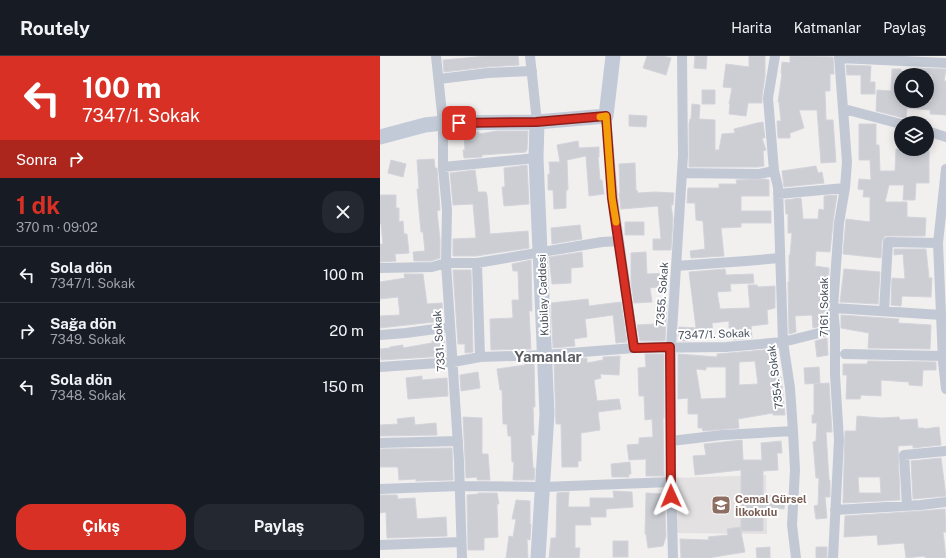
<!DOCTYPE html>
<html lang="tr">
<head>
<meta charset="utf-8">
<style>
  body { margin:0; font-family:"Public Sans",sans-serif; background:#242831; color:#f1f3f6; height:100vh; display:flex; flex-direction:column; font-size:15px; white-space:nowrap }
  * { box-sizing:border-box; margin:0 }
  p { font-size:13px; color:#9ea1a6 }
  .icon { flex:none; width:22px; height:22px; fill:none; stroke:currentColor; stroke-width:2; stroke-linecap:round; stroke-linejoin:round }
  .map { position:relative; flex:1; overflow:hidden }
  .sheet { display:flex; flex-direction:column; background:#171b24; width:380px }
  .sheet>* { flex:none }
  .guide { background:#d93025; color:#fff; overflow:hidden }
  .tools { position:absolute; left:514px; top:12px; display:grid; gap:8px }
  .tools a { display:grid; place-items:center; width:40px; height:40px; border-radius:50%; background:#171b24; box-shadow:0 2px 10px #0003; font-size:20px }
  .pin { position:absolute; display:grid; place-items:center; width:34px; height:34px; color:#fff; margin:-17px; border-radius:8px; box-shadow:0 2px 6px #0006 }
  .me { position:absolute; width:44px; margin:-22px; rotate:359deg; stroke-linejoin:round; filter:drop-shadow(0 0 3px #0008) }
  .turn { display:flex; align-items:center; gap:14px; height:84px; padding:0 16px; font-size:18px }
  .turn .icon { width:52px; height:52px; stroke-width:2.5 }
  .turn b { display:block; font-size:28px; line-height:34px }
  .then { display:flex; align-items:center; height:38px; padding:0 16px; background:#0003; gap:8px; font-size:15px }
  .round { display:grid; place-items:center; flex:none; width:42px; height:42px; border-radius:16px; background:#242831 }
  .head { display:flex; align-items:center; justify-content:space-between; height:68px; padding:0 16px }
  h1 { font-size:24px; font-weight:700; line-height:30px; color:#d93025 }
  .action { display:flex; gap:8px; margin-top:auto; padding:8px 16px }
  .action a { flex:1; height:46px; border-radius:16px; background:#d93025; color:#fff; font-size:16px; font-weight:700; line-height:46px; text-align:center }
  .action a+a { background:#242831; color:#f1f3f6 }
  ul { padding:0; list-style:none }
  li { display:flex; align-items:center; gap:12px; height:56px; padding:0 16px; border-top:1px solid #363941 }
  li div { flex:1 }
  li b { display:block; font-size:15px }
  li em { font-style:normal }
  header { display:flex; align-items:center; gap:24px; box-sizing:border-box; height:56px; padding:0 20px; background:#171b24; border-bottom:1px solid #363941 }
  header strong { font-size:19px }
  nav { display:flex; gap:22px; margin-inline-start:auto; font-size:14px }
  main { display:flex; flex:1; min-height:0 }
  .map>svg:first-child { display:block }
  .education { fill:#e3e1e1 }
  .building { fill:#ccced4; stroke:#d3d4db; fill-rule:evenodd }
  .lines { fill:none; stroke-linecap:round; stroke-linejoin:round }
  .street { stroke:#c3c9d4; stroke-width:10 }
  .secondary { stroke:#c2cad8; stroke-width:15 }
  .route-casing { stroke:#8d1f18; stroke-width:10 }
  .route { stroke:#d93025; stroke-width:7 }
  .slow { stroke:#f59e0b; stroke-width:7 }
  .labels { text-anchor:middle; stroke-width:4; stroke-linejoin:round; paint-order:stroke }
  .street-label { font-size:11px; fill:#48505c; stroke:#fff }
  .education-label { font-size:11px; font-weight:bold; fill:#785e54; stroke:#fff; text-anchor:start }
  .district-label { font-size:15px; font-weight:bold; fill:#5c5e64; stroke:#fff }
</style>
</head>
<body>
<header>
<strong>Routely</strong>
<nav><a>Harita</a><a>Katmanlar</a><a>Paylaş</a></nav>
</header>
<main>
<section class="sheet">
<div class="guide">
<div class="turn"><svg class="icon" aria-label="left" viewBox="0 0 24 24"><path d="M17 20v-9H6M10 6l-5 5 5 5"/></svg><div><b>100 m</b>7347/1. Sokak</div></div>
<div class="then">Sonra<svg class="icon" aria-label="right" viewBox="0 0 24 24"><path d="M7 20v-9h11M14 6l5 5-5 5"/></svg></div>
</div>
<div class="head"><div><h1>1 dk</h1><p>370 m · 09:02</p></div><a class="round"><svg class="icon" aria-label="close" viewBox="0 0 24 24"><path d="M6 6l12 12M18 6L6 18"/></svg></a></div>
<ul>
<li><svg class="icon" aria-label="left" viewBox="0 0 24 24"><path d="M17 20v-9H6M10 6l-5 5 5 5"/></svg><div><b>Sola dön</b><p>7347/1. Sokak</p></div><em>100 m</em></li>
<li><svg class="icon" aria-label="right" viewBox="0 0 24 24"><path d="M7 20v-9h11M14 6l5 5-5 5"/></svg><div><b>Sağa dön</b><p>7349. Sokak</p></div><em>20 m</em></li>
<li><svg class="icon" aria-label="left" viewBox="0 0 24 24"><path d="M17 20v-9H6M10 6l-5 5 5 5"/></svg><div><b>Sola dön</b><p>7348. Sokak</p></div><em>150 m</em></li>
</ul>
<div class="action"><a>Çıkış</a><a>Paylaş</a></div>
</section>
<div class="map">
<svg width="566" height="502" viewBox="0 0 566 502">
  <rect width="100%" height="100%" fill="#f2efef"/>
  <path class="education" d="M386,419L387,478L297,477L294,422Z"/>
  <path class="building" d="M107,0H138L139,9L107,11L64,16L63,4Z
    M267,0H283L291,2L286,19L263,12Z
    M315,0H327L326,13L314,12Z
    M369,0H385V20L382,41V47H368L366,60L349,58L350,48H349L352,32L343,31L346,8L369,11Z
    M410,0L453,1L454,18H450V35H445L446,64H453L456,106L441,107L437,54H419L424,72L410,77V82H398L397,65H401L399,46H398L402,18L401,17L402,6L410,7Z
    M466,9L491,10L490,26H495V38H481V19H467Z
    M534,12L566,13L564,25H566V59L550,58V54L527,52L526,62H524L496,55L497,34L511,35L512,13H521V45H551L553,22H552V19H534Z
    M322,34H335V48H322Z
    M312,48L320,49L319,63L335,64V94H339L342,78L355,77L354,73L377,67L383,66L385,82H382L386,94L383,95L384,110L378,111H309V68L310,63H311Z
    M249,59L267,60L266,71L249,70Z
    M479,68H496V89H499L500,115H515L516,93H549V127H536L535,144H523L524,129H509L505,146H527V161L546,162L545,180H505L502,185L501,202L463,198L466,163L490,166V141H483L484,134L478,133L479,123L491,124L490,104H479Z
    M117,75H148L147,94H146V96L102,99V101L84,102L83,94H85L84,77L99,76V78Z
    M198,85L199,92L219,91V101H218L220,124H222L224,138L209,140L206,100L187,104L188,134H186V152L174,153L173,134H168V118H170L169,106H180L177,89Z
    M54,103L55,112H57L60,154L57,155L60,184V202L51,205H34L33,196L45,195L43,176H41L37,133H39L37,104Z
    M11,104L26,108L23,121L8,117Z
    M255,107L256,135L257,134L258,137L275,136L294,137L293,149H291L293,163L291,194H273V183H281L278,150L241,153L239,137H240L239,108Z
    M147,109L149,148L124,150L122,131H125L124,112Z
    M436,110L438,117L442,116L444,127L404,131L402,115Z
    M95,114L98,136H106L107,139L110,178L148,175L149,192L96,200H73V183L96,182L93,148L73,149L70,117Z
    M385,123L389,124V140H361V155H391V167H361V171L341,172L344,200L311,202L310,195L325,193L323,165L316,164L315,147H307L308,132H339V128H357L356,124Z
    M0,139H16V152H19V166L23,165L24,178H27L29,197L15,198L16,205L0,206V188H3L1,168H0Z
    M457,139L453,166L450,196L436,195L435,210L449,212L447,256H443L445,269L433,272L432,259L415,260L416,276L409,278L408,226H409V199H410L412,177H408V158H406L405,144L421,142L423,163H438L439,153L444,154V140Z
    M245,166H264V179H245Z
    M200,169L202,183L172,188L171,172Z
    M514,193H546L549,222H552L551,241L522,240L521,250L511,249L512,222L525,223L523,198L514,199Z
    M202,196L203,211L191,212V227L172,228L169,201Z
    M266,196L267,218L288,217V230L270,232L272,246L254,247L251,227V197Z
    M151,204L152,255H149L151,293L111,294L110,263L133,262L132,244H139L138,215H133L132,208Z
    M345,213L346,219L373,218L374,227L350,228L351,235L337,236L340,253L370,252L368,229H377L378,231L395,230V252L387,254L388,268L371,270L372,282L353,284V272H349V265L332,267L333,279L310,281L309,285H298L299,271L316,272L309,216Z
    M464,213L500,216L498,248L460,246Z
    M73,214H91L93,296L85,297V288H78Z
    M24,218H43L47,248L62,247L63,265L0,272V260L20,259L18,241L0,243V226L25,222Z
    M208,243L209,250L241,246L247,286L236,287L233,259L205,263L207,281L194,283L195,290L173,292L171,247Z
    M276,248H287L285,285H260L257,269L275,268Z
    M461,259L519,263L518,267L551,269L550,293L488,292L489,277L461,272Z
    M64,278L66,300L1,304L0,293L10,292V291L23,289V292L52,287V285L56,284L55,280Z
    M447,282L448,299L437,301L435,285Z
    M395,293L397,322L401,321L405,359H393V357L358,363L359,372L323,375L322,372H318V358H308V342L298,343V298L337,301V298ZM375,305L378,328L359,329V306ZM326,311H346V342L321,343L316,313L326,314Z
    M265,298H284V362H283L284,420H266V403L249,404L247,389L259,388V382L273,381L272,363L265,364L264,340H259L258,312L266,311Z
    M240,300L239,319L220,318L221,322L214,324L217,345L239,343L241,353L218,356L220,374L201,377V405H198V411H182L181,368H176L174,305L207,302V307L223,304V301Z
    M488,305L556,306V314H543L542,330L529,329V326L501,324V340L481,339L480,343H466L467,319H463V308H487Z
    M145,306H154L155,351H153L154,379H151L153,412H155L154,424H133L134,406H132L131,380H128L127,368H123L122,334H120L117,313L145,309Z
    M439,311L440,327L425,328L424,312Z
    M98,316L100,332L81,335L80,319Z
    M42,320V324L67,322L68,340L28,343L26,322Z
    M449,327L452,376H446L449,424H450V441H445L447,462L436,463L434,450L438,449L439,422H436L433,386L436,385L437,367H432V359H434V328Z
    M477,360L501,362L519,361L520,364L537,363L538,372H544V373L559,371L561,389L533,392V389L518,390L520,444L463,447L465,375H476ZM478,421H500L501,437H479Z
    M34,361L35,369L56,367L57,379L0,380V369L18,368L17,363Z
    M83,361L102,362V398H108L110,424H97V421L86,422Z
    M362,384L363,404H382L381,387L401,385L402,397H397L398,414L383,415V439L406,441L404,453L383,451V475H361V414L315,419L313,400L326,399L324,388Z
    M72,392L73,424L36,425V423L19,424L18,411H0V393Z
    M561,402L566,440L533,443L531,405Z
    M250,406L251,418H249V421H232L231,408Z
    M233,435L252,436L253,451L226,453V461H210L211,469H195V492H200L199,502H169L171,482H176L177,437L189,436L188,451H210V442H234Z
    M98,437H117L119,448H117L118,481L104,482V494H88L87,439L98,438Z
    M266,437L283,438V453H285L286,480L283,490L268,492L266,478H265Z
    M0,439H17L18,443L35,442L37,463L66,461L67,480L7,482L6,456L0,457Z
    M136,444L150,445V468H151L150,484L147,483L148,502H126L129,480L133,481L136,463H132Z
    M565,453L566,476H563L566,502H545V500L526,502L524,487L498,489L497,479L464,481L465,460L541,455Z
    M360,471L365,496L328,502H301L300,483L329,484L328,481L348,479L347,473Z
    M233,485H248V501H233Z
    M390,491V502H377L376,492Z
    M436,491H447V502H436Z"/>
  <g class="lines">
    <path class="street" d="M56,0L63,67V111L67,154L66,207L79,405L82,502
      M150,0L157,66
      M395,0L388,42L394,115L398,131L403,286L410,332L413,375L415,414L412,469L416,502
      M459,2L566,7
      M59,23L108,17L152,15
      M464,53L521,68
      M226,60L233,142L254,292
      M547,75L566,81
      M63,111L156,102
      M566,113L558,187L563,306L566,333
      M302,117L379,118L394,115
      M398,138L465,132
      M97,207L100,301
      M296,210L366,205L400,202
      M0,212L52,211L66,207H97L222,186L239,185
      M453,252L562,259
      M504,255L508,186L558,187
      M0,279L26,277L70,271
      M465,298L563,300
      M0,311L73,306L100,301L165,299L254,292L346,291L403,286L455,273
      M291,385L342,379L413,375
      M0,387L78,385
      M0,433L80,430L163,431L291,426
      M527,450L524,399L566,395
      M455,454L541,449L566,446
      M0,489L81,486
      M293,502L291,426V291L303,100L302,0
      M453,502L459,384L455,319V273L453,252L459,167L465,132L467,106L459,0"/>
    <path class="secondary" d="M157,66L156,102L167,358L158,502
      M0,81L45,69L63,67L157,66L226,60L233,0"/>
  </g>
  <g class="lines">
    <g class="route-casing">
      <path id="route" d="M79,67L156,66L226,60L232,142L254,292L290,291L291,440"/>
    </g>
    <use href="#route" class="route"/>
    <path class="slow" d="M220,61L226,60L232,142L236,166"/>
  </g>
  <defs>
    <g id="school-square" transform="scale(1)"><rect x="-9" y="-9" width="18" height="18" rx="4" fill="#8d6e63" stroke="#fff"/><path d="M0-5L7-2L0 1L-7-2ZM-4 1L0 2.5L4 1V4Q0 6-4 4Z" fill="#fff"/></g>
  </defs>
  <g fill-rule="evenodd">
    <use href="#school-square" x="341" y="449"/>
  </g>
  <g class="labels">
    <g class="street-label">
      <text transform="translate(282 238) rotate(-86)" y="4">7355. Sokak</text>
      <text transform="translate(163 239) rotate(-92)" y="4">Kubilay Caddesi</text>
      <text transform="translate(444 251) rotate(-90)" y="4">7161. Sokak</text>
      <text transform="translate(334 278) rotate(-2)" y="4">7347/1. Sokak</text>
      <text transform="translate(59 285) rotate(-94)" y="4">7331. Sokak</text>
      <text transform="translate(395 321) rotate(-97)" y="4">7354. Sokak</text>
    </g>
    <g class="education-label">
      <text x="355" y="447">Cemal Gürsel<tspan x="355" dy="13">İlkokulu</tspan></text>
    </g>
    <g class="district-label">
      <text x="168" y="306">Yamanlar</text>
    </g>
  </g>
</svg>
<div class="tools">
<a><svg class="icon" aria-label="search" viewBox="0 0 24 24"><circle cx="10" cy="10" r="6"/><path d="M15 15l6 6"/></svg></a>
<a><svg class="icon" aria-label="layers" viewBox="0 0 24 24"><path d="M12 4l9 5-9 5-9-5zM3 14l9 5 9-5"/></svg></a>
</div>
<div class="pin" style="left:79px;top:67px;background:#d93025"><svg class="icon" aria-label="arrive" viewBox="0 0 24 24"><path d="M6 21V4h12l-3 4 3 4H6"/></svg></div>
<svg class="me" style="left:291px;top:440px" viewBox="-20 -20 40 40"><path d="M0-17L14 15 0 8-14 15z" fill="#d93025" stroke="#fff" stroke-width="4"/></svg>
</div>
</main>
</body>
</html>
